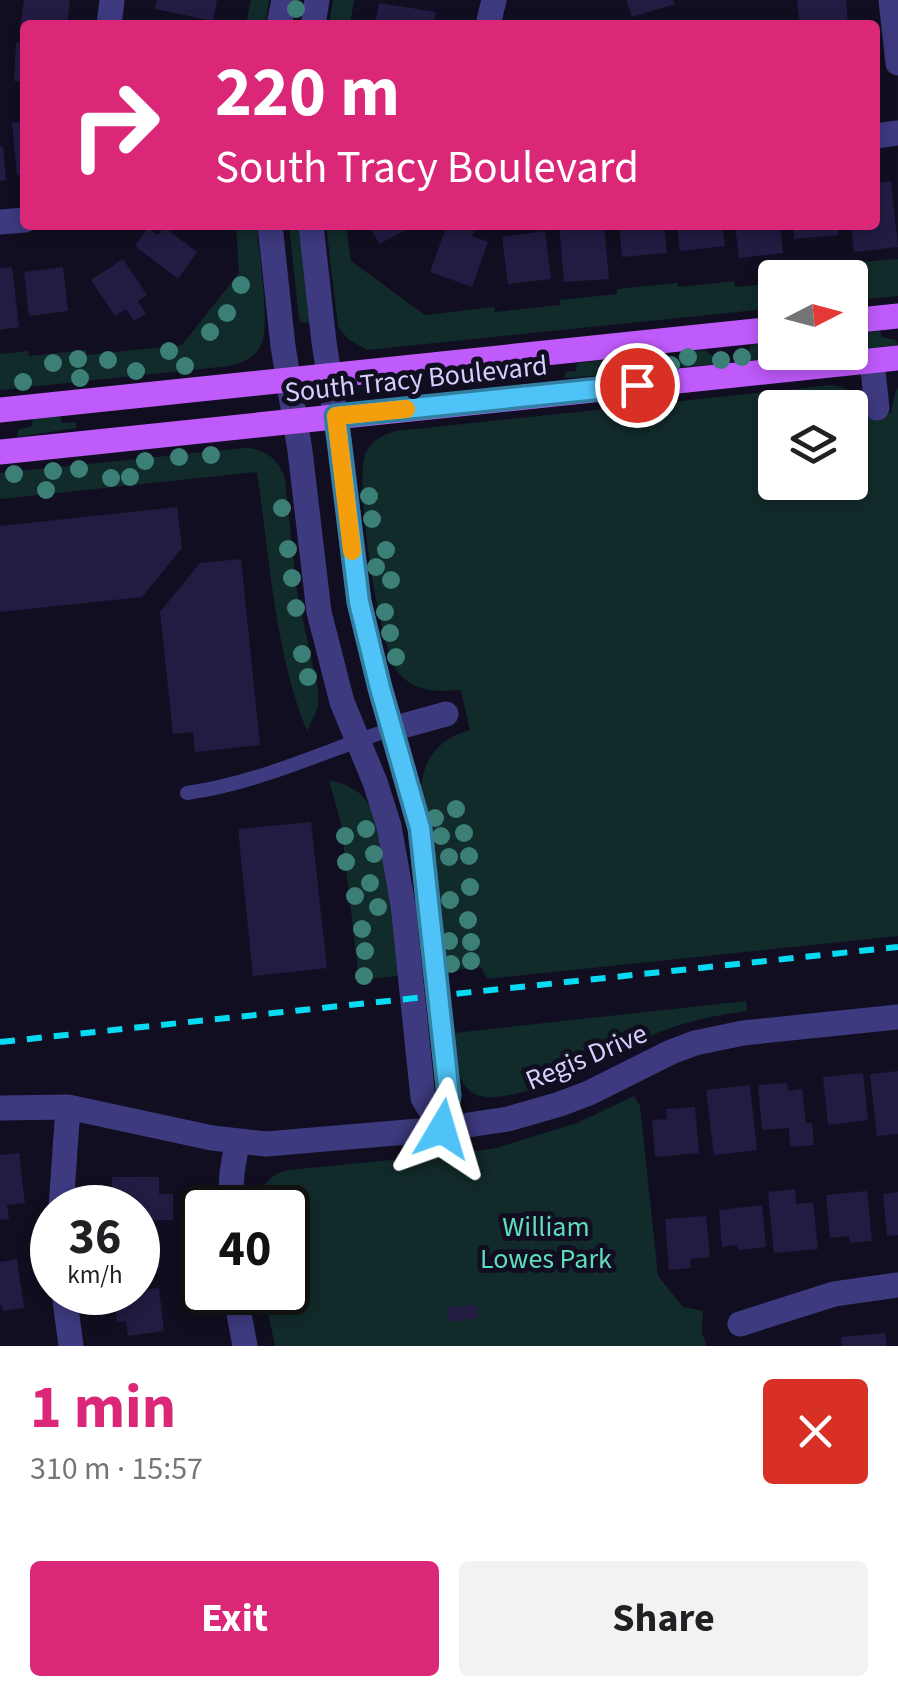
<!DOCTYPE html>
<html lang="en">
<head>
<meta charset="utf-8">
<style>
  body { margin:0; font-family:"Source Sans 3",sans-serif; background:#f2f2f2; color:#202124; height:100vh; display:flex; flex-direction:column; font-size:38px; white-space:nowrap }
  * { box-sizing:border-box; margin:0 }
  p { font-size:32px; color:#757577 }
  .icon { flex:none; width:55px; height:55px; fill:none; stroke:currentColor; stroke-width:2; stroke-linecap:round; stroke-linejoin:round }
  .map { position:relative; height:1346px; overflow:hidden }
  .panel { display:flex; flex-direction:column; background:#fff; flex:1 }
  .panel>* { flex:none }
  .guide { position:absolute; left:20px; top:20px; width:860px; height:210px; border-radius:10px; box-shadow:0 5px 15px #0003; background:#db2777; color:#fff; overflow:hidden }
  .needle { width:65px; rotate:84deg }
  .fabs { position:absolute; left:758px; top:260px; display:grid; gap:20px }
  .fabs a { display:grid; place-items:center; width:110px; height:110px; border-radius:10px; background:#fff; box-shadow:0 5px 15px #0003; font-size:50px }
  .speed { position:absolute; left:30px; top:1185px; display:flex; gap:20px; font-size:50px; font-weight:700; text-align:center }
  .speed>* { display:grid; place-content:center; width:130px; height:130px; border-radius:50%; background:#fff; box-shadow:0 5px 15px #0003; line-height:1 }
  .speed small { font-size:25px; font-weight:400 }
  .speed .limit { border:5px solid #111; border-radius:15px; background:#fff; color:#111 }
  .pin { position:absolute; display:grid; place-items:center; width:85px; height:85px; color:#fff; margin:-42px; border:5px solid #fff; border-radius:50%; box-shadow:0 2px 10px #0007 }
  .me { position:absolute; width:110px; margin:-55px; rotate:7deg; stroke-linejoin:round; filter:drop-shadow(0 0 8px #0008) }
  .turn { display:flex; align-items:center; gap:35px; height:210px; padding:0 30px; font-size:45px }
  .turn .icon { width:130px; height:130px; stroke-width:2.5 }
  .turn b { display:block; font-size:70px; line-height:85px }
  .round { display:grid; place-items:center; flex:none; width:105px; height:105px; border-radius:10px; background:#f2f2f2 }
  .summary { display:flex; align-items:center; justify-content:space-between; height:170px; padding:0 30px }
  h1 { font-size:60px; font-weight:700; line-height:75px; color:#db2777 }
  .cta { display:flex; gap:20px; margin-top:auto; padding:20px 30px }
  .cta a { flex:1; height:115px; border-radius:10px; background:#db2777; color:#fff; font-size:40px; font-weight:700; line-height:115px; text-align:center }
  .cta a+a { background:#f2f2f2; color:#202124 }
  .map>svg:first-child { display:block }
  .green { fill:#112b2a; fill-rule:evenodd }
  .building { fill:#231b42 }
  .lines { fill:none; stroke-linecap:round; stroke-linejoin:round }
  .service { stroke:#3d3a7f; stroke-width:14 }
  .minor { stroke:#3d3a7f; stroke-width:25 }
  .tertiary { stroke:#3d3a7f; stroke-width:25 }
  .primary { stroke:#bf5afb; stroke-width:25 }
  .rail { stroke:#06dbf3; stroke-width:6; stroke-dasharray:15 12; stroke-linecap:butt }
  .tree { fill:#3b7f76 }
  .route-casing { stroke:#337fa1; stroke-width:25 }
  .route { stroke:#4fc3f7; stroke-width:18 }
  .slow { stroke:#f59e0b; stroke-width:18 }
  .labels { text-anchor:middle; stroke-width:10; stroke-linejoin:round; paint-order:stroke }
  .street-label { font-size:28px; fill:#d5d0fe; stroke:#110e21 }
  .park-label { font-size:28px; fill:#5edcbc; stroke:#110e21 }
</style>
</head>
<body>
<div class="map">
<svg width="898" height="1346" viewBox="0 0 898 1346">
  <rect width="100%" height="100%" fill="#110e21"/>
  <path class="green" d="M251,0H269L265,25H246Z
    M333,0H354L350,25H329Z
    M236,225H257C258,250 271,327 261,345C255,358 242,363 229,366L0,390V354L28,351L29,356L86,350L87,355L182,345L239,273Z
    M289,225H304L311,323L301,322L299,318Z
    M326,225H346L351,261L425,315L494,307L495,312L560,305V300L617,294V289L677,283L679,287L734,281L735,287L775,283V308L367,350L348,339L338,327Z
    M898,259V296L850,301V278L778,277L847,270V263Z
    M880,331L882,337L896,340L898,345L850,350L853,334Z
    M775,342V352L798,353L799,355L738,362V356L749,351L750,345Z
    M706,350L710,355L723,357L725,363L665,369L667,362L678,359L680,352Z
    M605,360L607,365L621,369L622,374L563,378L566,372L576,371L577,363Z
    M832,385C854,388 856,399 866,416L891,413L895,393L898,388V936L487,979L481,967L448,971L421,787C424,756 441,738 470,730L461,690C438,692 413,692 398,672C379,647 353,480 366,452C372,440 383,435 396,431ZM775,408H850V482H775Z
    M60,416L62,423L75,422L77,428L17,437L18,430L32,426L33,419Z
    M244,448C265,448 279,459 285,479L297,592L318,690V707L307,731C274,649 270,559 257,472L0,499V473Z
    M329,780L344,784L361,794L374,811L387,872L398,976L359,980L341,824Z
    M746,1001L747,1011C716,1015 687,1021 657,1033C622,1048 503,1118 470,1091C454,1079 456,1051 454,1033Z
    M634,1096L640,1106L658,1276L683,1307L703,1311L702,1333L707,1346H275L264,1293L288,1292V1208H259C260,1187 268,1174 289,1170L463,1153L496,1148L577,1123Z"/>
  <path class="building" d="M24,0H70L67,25H25V29L20,28Z
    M157,0H217L213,21L155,9Z
    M626,0H673L675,4L632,17Z
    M797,0H846L848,25H800Z
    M379,3L436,12L434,25H375Z
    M16,43H25V82L14,81Z
    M25,122V174L17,175L12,123Z
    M0,147H3L6,180L0,181Z
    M891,181L898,247L854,252L851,225H875V183Z
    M369,225H416L379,244Z
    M447,225H459L474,231L472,236L488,242L472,287L430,272Z
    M559,225H604L609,279L564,282Z
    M619,225H664L667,253L622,257Z
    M677,225H722L725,246L680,251Z
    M735,225H780L783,253L739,258Z
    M793,225H838V235L794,239Z
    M164,227L197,252L178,279L135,246L148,228L158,235Z
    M545,231L551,279L508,284L502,237Z
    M123,259L147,295L138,301L146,314L134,321L126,309L115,316L91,280Z
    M12,267L19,327L0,330V268Z
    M63,267L68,311L29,316L24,272Z
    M177,507L182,548L142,597L0,612V526Z
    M241,559L260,745L195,752L193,732L173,734L160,612L200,563Z
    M311,822L327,968L253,976L238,829Z
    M898,1071V1134L877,1136L870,1074Z
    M863,1073L868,1120L828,1125L823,1077Z
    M787,1083L788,1091L802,1089L806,1123H812L814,1145L790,1147L789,1128L762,1130L758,1085Z
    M750,1085L757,1150L714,1155L706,1090Z
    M695,1107L699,1153L655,1157L652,1120L667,1119L666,1109Z
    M19,1153L25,1203L7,1205L9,1219L0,1220V1155Z
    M112,1177H159V1194H173V1220H138V1208H111Z
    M795,1189L796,1204L813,1202L818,1249L774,1253L768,1192Z
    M867,1191L872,1241L850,1243L849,1236L830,1238L826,1195Z
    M898,1192V1235L887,1236L883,1194Z
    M762,1205L766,1247L738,1250L737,1245L722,1247L719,1210Z
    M706,1216L710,1257L690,1259L691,1268L669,1270L665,1219Z
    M157,1227L160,1268L138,1269V1228Z
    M17,1259L24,1308L3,1311L2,1305H0V1262Z
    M159,1288L164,1331L128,1336L126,1321L117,1322L114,1293L138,1292V1290Z
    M476,1305L478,1318L449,1322L448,1308Z
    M885,1333L887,1346H842L841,1337Z"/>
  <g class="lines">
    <path class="service" d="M187,793C259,783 324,751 392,729"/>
    <path class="minor" d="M891,0L898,63
      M109,25L112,0
      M488,25L494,0
      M875,136L898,133
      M0,222L25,220
      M872,361L877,408
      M392,729L446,714
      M0,1108L68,1107L212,1138L266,1144L442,1129L508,1119L560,1104L589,1093L671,1052L695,1043L743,1033L898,1017
      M61,1208L68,1107
      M230,1208L232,1173L237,1142
      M64,1292L71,1346
      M235,1292L245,1346
      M740,1324L834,1294L898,1285"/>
    <path class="tertiary" d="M279,25L284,0
      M313,25L317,0
      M270,225L283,346L300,451L319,612L342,702L375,782L389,826L403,905L423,1098L442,1129
      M311,225L324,342L340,446L359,601L380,688L420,828L449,1095L442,1129"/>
    <path class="primary" d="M850,321L898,316
      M0,410L775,329
      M0,452L898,358"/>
    <path class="rail" d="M0,1042L898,947"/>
  </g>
  <g class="tree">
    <circle cx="296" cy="9" r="9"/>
    <circle cx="241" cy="285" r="9"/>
    <circle cx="227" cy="313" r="9"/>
    <circle cx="210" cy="332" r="9"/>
    <circle cx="169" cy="351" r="9"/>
    <circle cx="688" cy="357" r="9"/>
    <circle cx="742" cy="357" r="9"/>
    <circle cx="78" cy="359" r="9"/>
    <circle cx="108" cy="360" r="9"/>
    <circle cx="721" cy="360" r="9"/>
    <circle cx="637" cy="362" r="9"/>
    <circle cx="53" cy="363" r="9"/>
    <circle cx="671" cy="365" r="9"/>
    <circle cx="185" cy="366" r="9"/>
    <circle cx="136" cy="371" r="9"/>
    <circle cx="80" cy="378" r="9"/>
    <circle cx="23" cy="382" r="9"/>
    <circle cx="211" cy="455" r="9"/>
    <circle cx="179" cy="457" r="9"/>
    <circle cx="145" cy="461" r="9"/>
    <circle cx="79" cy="469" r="9"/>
    <circle cx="53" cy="471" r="9"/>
    <circle cx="14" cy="474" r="9"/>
    <circle cx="130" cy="477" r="9"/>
    <circle cx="111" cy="478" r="9"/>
    <circle cx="46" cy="490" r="9"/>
    <circle cx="369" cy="496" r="9"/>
    <circle cx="282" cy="508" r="9"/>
    <circle cx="372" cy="519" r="9"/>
    <circle cx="288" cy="549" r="9"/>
    <circle cx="386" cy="550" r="9"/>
    <circle cx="376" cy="567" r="9"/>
    <circle cx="292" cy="578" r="9"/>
    <circle cx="391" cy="580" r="9"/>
    <circle cx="296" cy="608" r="9"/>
    <circle cx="385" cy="612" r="9"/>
    <circle cx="390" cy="633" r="9"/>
    <circle cx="302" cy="654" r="9"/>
    <circle cx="396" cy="657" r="9"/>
    <circle cx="308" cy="677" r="9"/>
    <circle cx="456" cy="809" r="9"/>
    <circle cx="435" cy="818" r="9"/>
    <circle cx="366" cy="829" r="9"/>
    <circle cx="464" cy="833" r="9"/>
    <circle cx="345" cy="836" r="9"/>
    <circle cx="441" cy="836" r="9"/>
    <circle cx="374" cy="854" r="9"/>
    <circle cx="469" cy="856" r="9"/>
    <circle cx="449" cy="857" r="9"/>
    <circle cx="346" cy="862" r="9"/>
    <circle cx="370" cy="883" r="9"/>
    <circle cx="470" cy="887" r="9"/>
    <circle cx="355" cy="896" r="9"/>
    <circle cx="450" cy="900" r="9"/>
    <circle cx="378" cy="907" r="9"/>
    <circle cx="468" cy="920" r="9"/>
    <circle cx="362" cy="929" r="9"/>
    <circle cx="449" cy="941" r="9"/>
    <circle cx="471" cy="942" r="9"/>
    <circle cx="365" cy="951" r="9"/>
    <circle cx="471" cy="961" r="9"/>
    <circle cx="451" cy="964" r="9"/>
    <circle cx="364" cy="976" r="9"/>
  </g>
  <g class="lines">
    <g class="route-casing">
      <path id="route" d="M442,1129L449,1096L420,828L380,688L359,602L336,416L637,385"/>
    </g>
    <use href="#route" class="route"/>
    <path class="slow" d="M352,551L336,416L406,409"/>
  </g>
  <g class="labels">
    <g class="street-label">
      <text transform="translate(416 378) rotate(-6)" y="10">South Tracy Boulevard</text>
      <text transform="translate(586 1056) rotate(-23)" y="10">Regis Drive</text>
    </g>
    <g class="park-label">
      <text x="546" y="1236">William<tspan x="546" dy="32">Lowes Park</tspan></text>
    </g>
  </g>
</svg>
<div class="fabs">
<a><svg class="needle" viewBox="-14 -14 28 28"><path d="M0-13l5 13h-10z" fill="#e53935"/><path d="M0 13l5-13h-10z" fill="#757577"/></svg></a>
<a><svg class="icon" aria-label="layers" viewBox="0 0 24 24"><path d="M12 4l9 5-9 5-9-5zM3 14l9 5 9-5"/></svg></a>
</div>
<div class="speed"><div>36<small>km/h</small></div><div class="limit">40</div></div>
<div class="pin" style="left:637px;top:385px;background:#d93025"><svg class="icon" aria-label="arrive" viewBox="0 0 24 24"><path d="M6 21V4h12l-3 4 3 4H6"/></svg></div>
<svg class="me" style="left:442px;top:1129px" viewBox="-20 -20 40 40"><path d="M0-17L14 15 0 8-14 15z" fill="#4fc3f7" stroke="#fff" stroke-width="4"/></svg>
<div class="guide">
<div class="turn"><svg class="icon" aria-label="right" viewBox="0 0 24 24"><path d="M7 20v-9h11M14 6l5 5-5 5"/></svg><div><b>220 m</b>South Tracy Boulevard</div></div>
</div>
</div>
<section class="panel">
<div class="summary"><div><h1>1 min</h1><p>310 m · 15:57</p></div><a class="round" style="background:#d93025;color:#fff"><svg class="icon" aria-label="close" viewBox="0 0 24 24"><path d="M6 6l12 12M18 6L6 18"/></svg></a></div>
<div class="cta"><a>Exit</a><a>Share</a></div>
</section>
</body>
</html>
